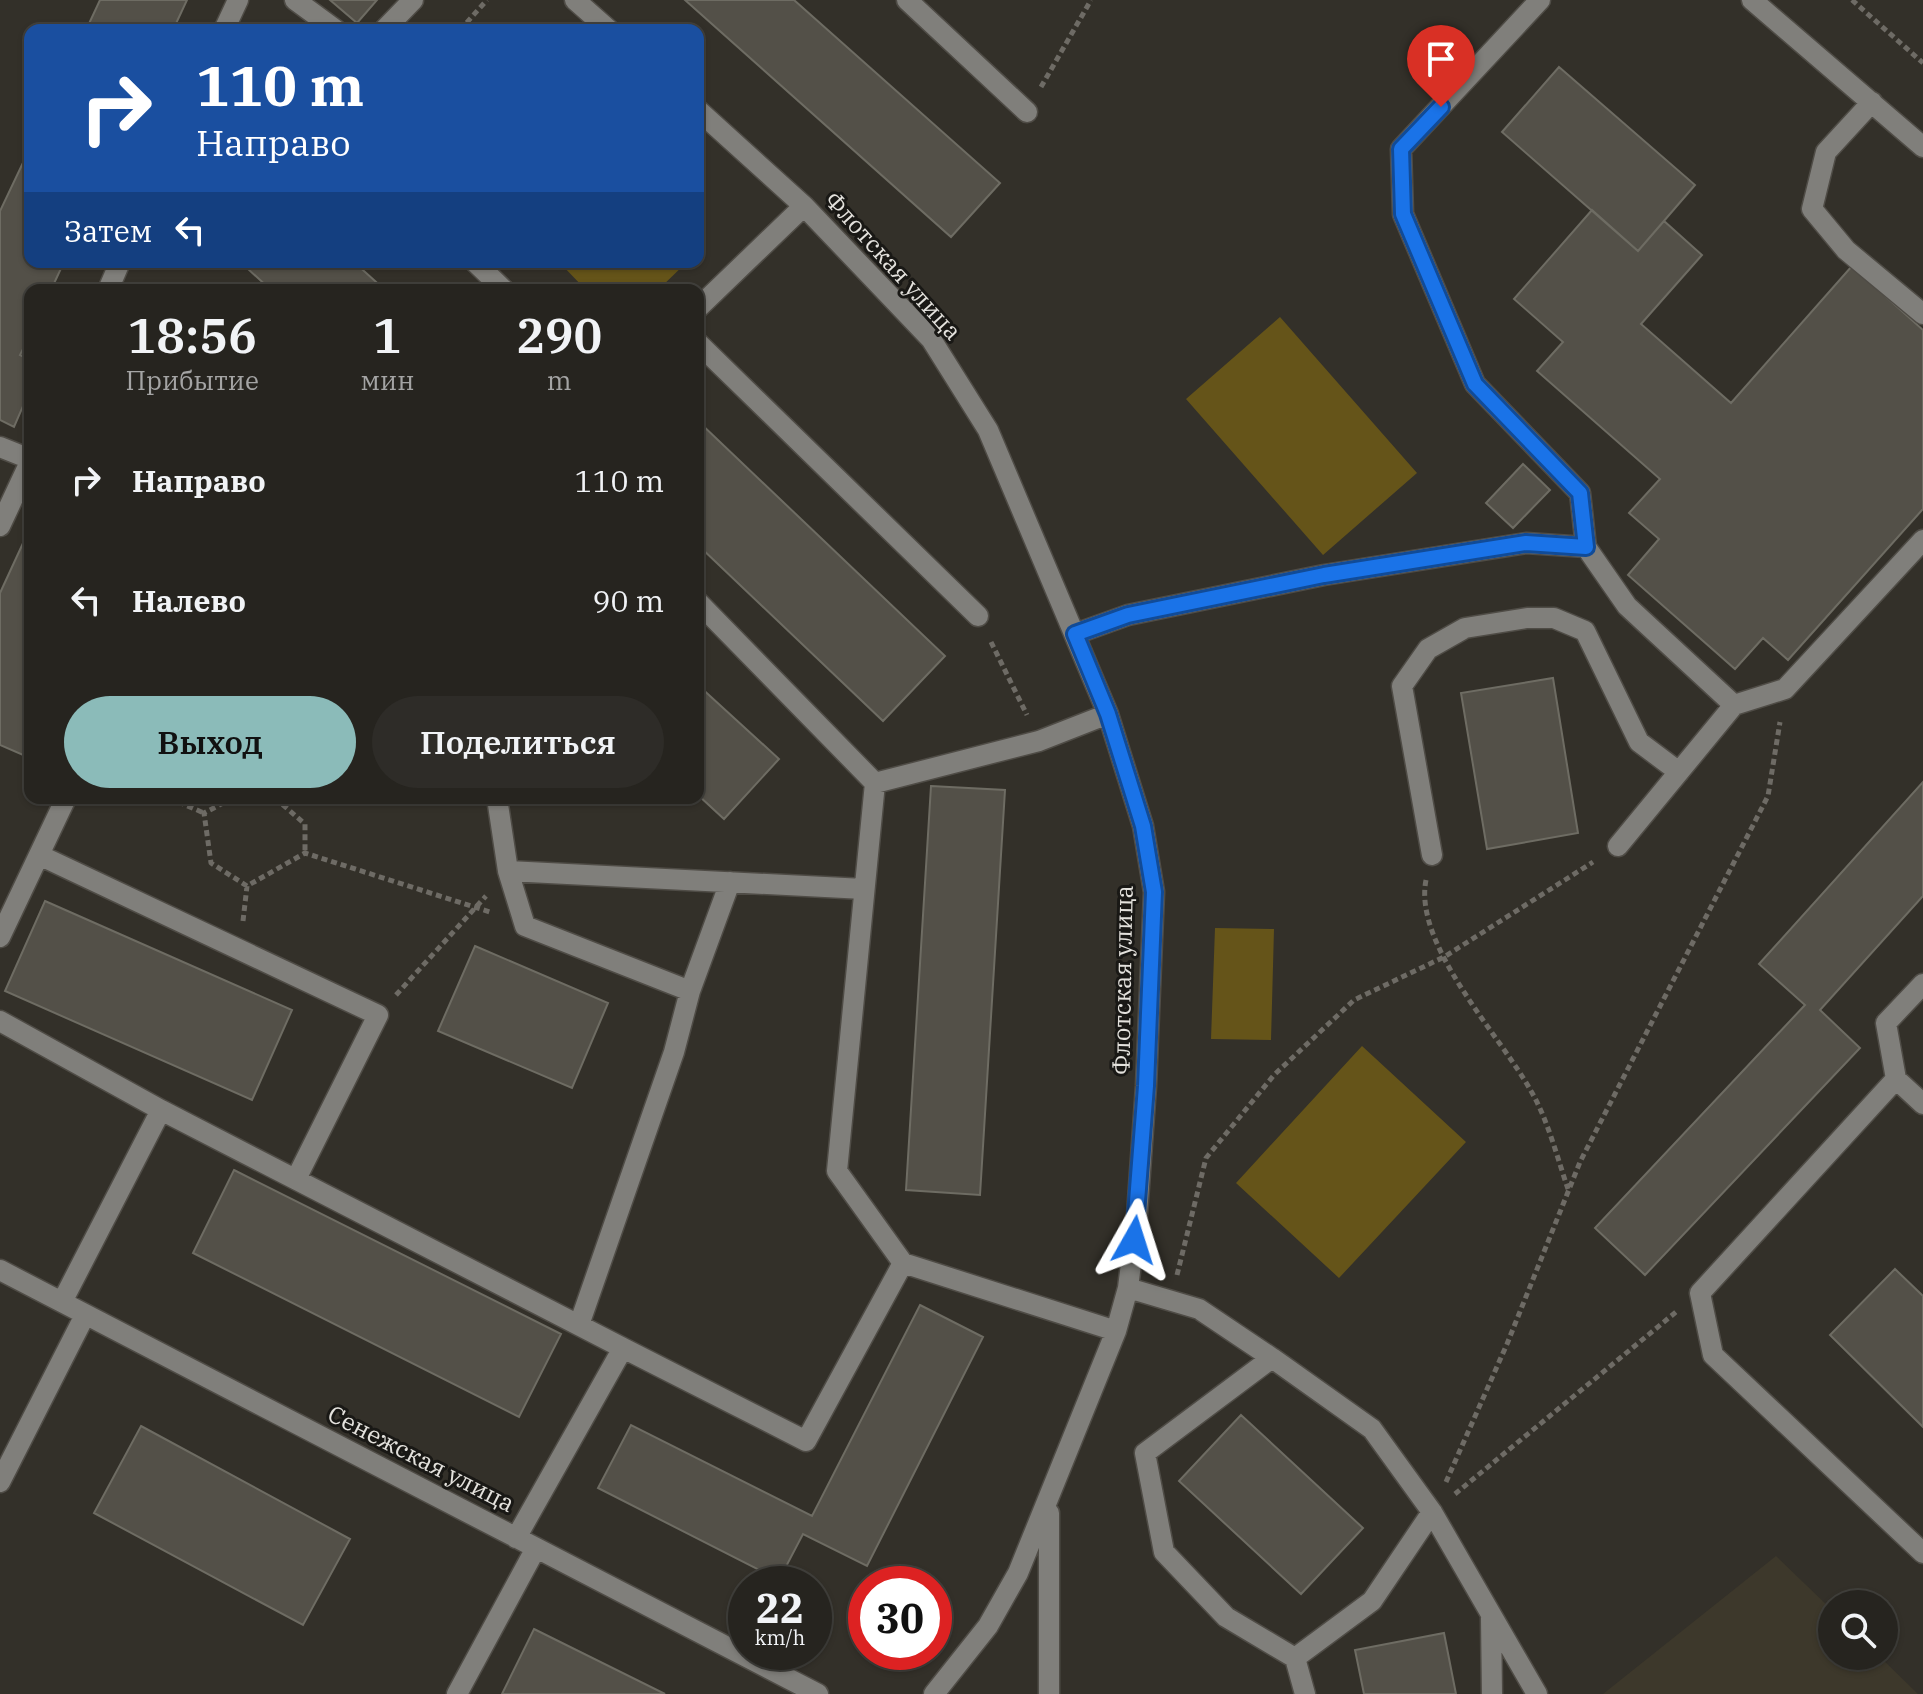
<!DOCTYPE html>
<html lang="ru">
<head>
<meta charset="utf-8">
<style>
  body { margin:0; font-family:"IBM Plex Serif",serif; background:#2e2c28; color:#f1f3f6; height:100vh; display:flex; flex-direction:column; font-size:30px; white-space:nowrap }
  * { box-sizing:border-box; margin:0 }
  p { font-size:26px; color:#a4a4a4 }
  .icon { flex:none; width:44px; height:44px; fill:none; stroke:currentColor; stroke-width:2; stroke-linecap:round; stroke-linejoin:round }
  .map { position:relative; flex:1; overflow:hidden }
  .details { position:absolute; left:24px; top:284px; width:680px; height:520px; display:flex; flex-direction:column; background:#26241f; border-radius:16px; box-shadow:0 2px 6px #0004,0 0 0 2px #42413d }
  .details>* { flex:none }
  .hud { position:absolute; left:24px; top:24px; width:680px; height:244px; border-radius:16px; box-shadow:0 2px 6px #0004,0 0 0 2px #42413d; background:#1a4fa0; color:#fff; overflow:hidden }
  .fabs { position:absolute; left:1818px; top:1590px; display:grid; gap:16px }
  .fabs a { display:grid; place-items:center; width:80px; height:80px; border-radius:50%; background:#26241f; box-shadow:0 2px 6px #0004,0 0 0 2px #42413d; font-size:40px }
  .speed { position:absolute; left:728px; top:1566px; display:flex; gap:16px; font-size:40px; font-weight:700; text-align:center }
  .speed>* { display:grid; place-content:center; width:104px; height:104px; border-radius:50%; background:#26241f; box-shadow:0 2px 6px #0004,0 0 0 2px #42413d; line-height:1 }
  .speed small { font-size:20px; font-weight:400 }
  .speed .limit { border:12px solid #d22; background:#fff; color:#111 }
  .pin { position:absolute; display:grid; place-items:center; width:68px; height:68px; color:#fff; margin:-82px -34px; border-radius:50% 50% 50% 0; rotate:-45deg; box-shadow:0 0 8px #0007 }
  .pin .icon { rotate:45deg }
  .me { position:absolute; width:88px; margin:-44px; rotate:6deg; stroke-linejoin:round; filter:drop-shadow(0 0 6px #0008) }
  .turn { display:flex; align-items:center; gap:28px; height:168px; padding:0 40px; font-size:36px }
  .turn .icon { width:104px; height:104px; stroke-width:2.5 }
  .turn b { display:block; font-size:56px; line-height:68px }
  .then { display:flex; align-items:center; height:76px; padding:0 40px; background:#0003; gap:16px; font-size:30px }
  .eta { display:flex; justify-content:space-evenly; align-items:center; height:136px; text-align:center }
  .eta b { font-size:48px; font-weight:600; line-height:56px }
  .action { display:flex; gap:16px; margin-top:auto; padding:16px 40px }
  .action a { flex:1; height:92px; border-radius:48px; background:#8bbbb9; color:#111; font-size:32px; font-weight:600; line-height:92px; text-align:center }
  .action a+a { background:#2e2c28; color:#f1f3f6 }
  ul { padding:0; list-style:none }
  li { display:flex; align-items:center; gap:24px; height:120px; padding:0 40px }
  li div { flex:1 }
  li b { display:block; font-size:30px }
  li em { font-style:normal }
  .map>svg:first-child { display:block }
  .built { fill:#3d382b }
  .green { fill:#655419 }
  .building { fill:#535048; stroke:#6e6c63; stroke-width:2 }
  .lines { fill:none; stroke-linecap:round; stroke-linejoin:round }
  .minor-casing { stroke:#4f4c46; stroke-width:23 }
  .path { stroke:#6e6b65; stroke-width:5; stroke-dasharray:6 4; stroke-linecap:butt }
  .minor { stroke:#807f7b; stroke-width:20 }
  .route-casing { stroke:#114b97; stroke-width:20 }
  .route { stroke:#1a73e8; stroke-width:14 }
  .labels { text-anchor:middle; stroke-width:6; stroke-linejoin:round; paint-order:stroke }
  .street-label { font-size:24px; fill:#e4e2dd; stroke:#191815 }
</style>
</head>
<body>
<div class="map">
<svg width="1923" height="1694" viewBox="0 0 1923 1694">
  <rect width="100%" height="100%" fill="#333029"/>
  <path class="built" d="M1776,1556L1832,1610V1656H1879L1918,1694H1603Z"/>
  <path class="green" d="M559,262H687L658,290H586Z
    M1280,317L1417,473L1323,555L1186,399Z
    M1215,928L1274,929L1271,1040L1211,1039Z
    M1362,1046L1466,1142L1339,1278L1236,1183Z"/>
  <path class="building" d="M100,0H187L173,30H86Z
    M330,0H377L357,23Z
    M685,0H794L1000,183L951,237Z
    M1559,67L1695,185L1638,251L1502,132Z
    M30,148V262H64L51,290H30V335L20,355L30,360V390L14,427L0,420V211Z
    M1592,210L1638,251L1664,221L1702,255L1641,324L1731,403L1852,266L1923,330V509L1788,660L1763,638L1735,669L1628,575L1659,539L1629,513L1660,479L1537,371L1563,342L1514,299Z
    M254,262H354L385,290H271L248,269Z
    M698,421L945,656L883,721L698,545Z
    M1523,464L1550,490L1513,528L1486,503Z
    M30,528V758L0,745V593Z
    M1553,678L1578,833L1487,849L1461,693Z
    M698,685L779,759L724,819L698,795Z
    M1923,782V896L1820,1010L1860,1048L1645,1275L1595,1228L1805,1005L1759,964Z
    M931,786L1005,790L980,1195L906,1190Z
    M45,901L292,1010L252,1100L5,991Z
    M475,946L608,1003L572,1088L438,1031Z
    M234,1170L561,1334L519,1417L193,1253Z
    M1895,1269L1923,1296V1427L1830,1335Z
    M920,1305L983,1337L867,1566L803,1534L779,1580L598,1488L631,1425L812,1516Z
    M1241,1415L1363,1528L1301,1594L1179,1481Z
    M141,1426L350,1539L303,1625L94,1513Z
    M534,1629L665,1694H502Z
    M1444,1633L1456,1694H1364L1355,1650Z"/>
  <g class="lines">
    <g class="minor-casing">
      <path id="minor" d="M295,0L336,30
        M575,0L609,30
        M907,0L1027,112
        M1540,0L1401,149L1403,214L1475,384L1580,493L1586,547
        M1752,0L1923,147
        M224,30L238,0
        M384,30L413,0
        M1872,102L1826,152L1812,209L1846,250L1923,314
        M698,110L804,206L931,339L988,430L1108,714L1143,826L1154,892L1146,1086L1137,1215L1128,1288L1116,1331L1018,1573L988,1626L934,1694
        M475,262L504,290
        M108,290L120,262
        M698,308L804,206
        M698,343L978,616
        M0,447L30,459
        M0,526L30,462
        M698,602L875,783
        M1075,634L1128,615L1324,575L1526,543L1586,547L1627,606L1734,705L1785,689L1923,540
        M497,798L508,871
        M1618,846L1734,705
        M39,855L378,1015L296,1179
        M1432,855L1402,686L1428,649L1465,628L1527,618H1554L1585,631L1639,742L1679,772
        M0,937L66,798
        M1923,984L1886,1023L1896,1079L1700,1293L1713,1355L1923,1553
        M690,991L525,926L508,871L864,889
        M0,1021L161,1110
        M1896,1079L1923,1104
        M903,1263L837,1171L875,783L1039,741L1108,714
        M0,1270L818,1694
        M1128,1288L1199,1309L1272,1358
        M62,1302L161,1110L623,1348
        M579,1325L674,1052L690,991L730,882
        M0,1482L85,1315
        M1432,1512L1372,1601L1295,1658L1226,1617L1164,1552L1145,1453L1272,1358L1372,1429L1432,1512L1537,1694
        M1049,1513V1694
        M516,1538L623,1348L806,1441L903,1263L1116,1331
        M1491,1618L1492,1694
        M1295,1658L1305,1694
        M457,1694L536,1548"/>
    </g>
    <path class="path" d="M1852,0L1923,63
      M460,30L487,0
      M1041,87L1091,0
      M991,642L1027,715
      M169,798L204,813
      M233,798L204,813L211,863L247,886L305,853L490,912
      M275,798L305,824V853
      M1426,880C1413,945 1500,1035 1531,1091C1548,1120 1557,1157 1568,1189
      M243,921L247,886
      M396,995L486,896
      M1177,1275L1206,1158L1274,1075L1354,1000L1444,957L1593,862
      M1446,1482L1507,1344L1580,1162L1768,796L1780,722
      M1455,1494L1676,1312"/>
    <use href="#minor" class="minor"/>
  </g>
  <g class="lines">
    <g class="route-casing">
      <path id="route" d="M1134,1240L1146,1086L1154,892L1143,826L1108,714L1075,634L1128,615L1324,575L1526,543L1586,547L1580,493L1475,384L1403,214L1401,149L1441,107"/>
    </g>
    <use href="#route" class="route"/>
  </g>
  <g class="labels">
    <g class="street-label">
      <text transform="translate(893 266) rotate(48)" y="8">Флотская улица</text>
      <text transform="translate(1123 980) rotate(-89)" y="8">Флотская улица</text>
      <text transform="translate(421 1459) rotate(27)" y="8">Сенежская улица</text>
    </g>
  </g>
</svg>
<div class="fabs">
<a><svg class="icon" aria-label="search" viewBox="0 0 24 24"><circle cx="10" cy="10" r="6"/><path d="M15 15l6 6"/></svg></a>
</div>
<div class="speed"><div>22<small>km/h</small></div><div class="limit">30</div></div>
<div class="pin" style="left:1441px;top:107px;background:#d93025"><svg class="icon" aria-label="arrive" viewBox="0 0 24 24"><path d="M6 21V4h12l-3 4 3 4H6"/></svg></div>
<svg class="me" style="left:1134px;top:1240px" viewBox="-20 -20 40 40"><path d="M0-17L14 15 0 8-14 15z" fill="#1a73e8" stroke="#fff" stroke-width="4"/></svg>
<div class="hud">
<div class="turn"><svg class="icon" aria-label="right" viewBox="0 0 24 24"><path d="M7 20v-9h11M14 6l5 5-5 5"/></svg><div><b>110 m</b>Направо</div></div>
<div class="then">Затем<svg class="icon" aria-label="left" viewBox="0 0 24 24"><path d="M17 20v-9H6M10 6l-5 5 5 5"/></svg></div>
</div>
<section class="details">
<div class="eta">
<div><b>18:56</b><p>Прибытие</p></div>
<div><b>1</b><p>мин</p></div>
<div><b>290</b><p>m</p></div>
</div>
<ul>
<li><svg class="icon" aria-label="right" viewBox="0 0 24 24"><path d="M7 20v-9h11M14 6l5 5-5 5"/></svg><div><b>Направо</b></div><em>110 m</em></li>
<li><svg class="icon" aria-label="left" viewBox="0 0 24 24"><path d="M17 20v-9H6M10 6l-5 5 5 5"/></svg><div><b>Налево</b></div><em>90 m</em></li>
</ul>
<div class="action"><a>Выход</a><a>Поделиться</a></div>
</section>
</div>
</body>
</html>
